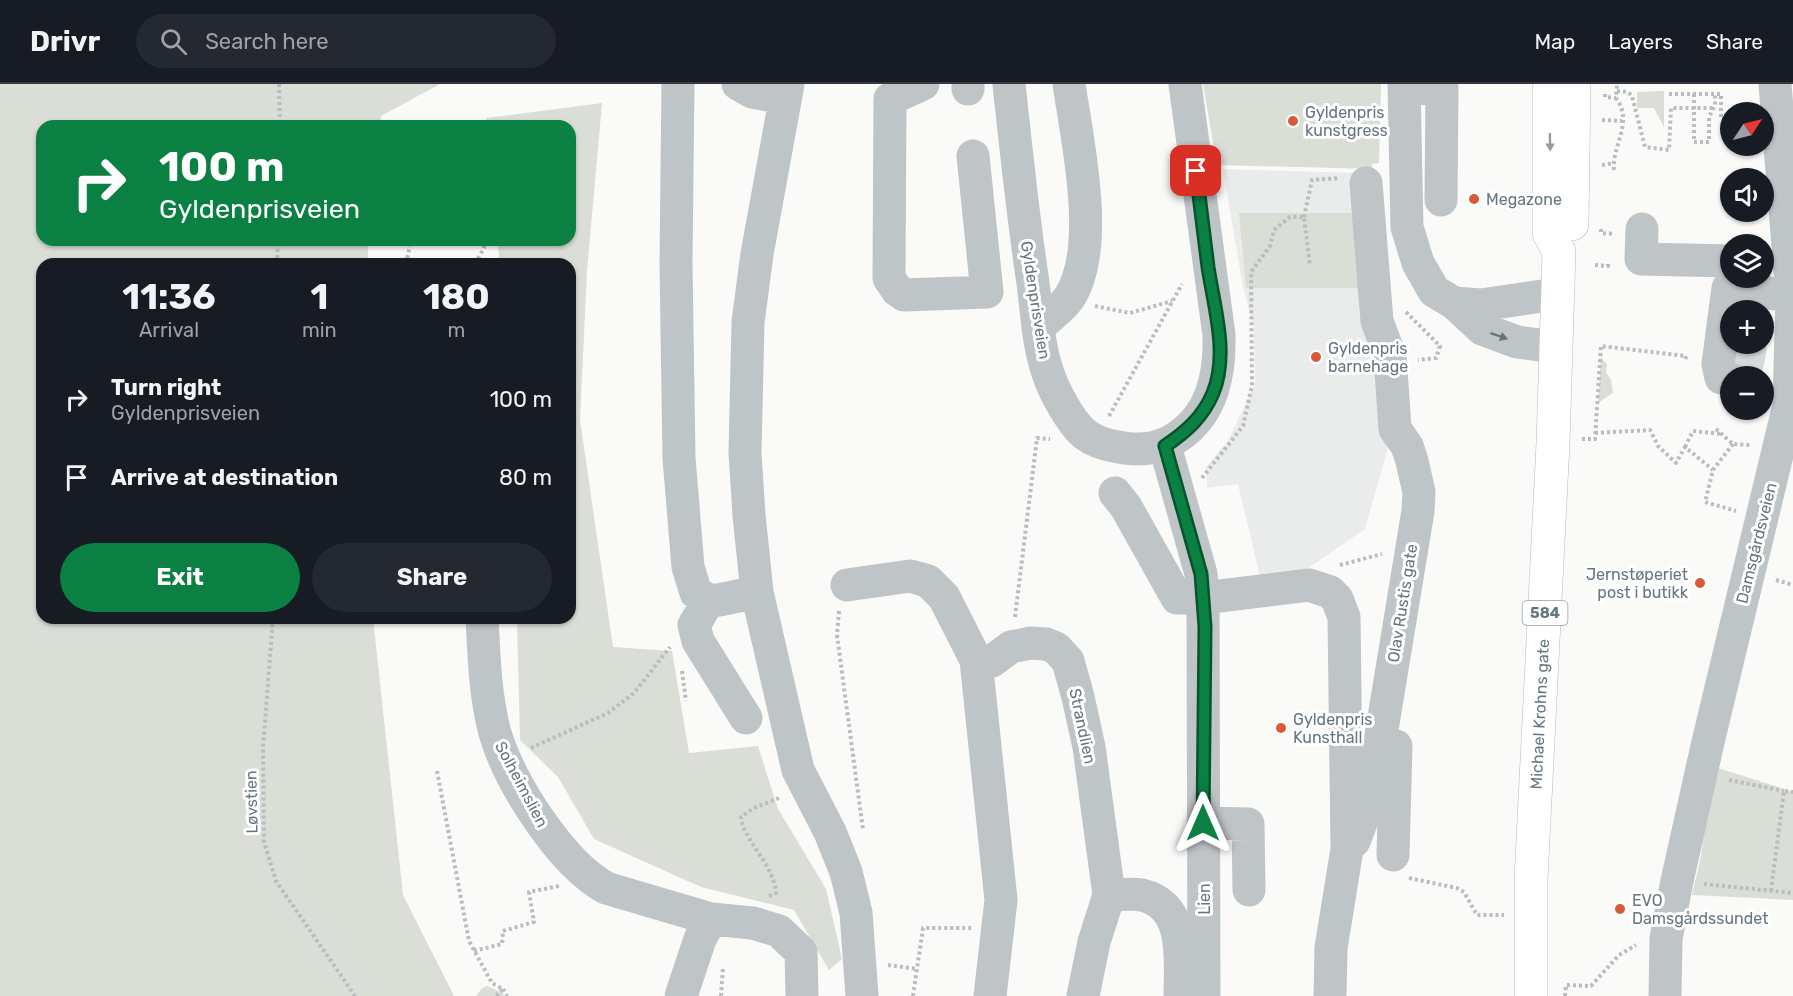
<!DOCTYPE html>
<html lang="en">
<head>
<meta charset="utf-8">
<style>
  body { margin:0; font-family:Rubik,sans-serif; background:#242831; color:#f1f3f6; height:100vh; display:flex; flex-direction:column; font-size:22px; white-space:nowrap }
  * { box-sizing:border-box; margin:0 }
  p { font-size:20px; color:#9ea1a6 }
  .icon { flex:none; width:33px; height:33px; fill:none; stroke:currentColor; stroke-width:2; stroke-linecap:round; stroke-linejoin:round }
  .map { position:relative; flex:1; overflow:hidden }
  .drawer { position:absolute; left:36px; top:174px; width:540px; height:366px; display:flex; flex-direction:column; background:#171b24; border-radius:18px; box-shadow:0 2px 4px #0004 }
  .drawer>* { flex:none }
  .guide { position:absolute; left:36px; top:36px; width:540px; height:126px; border-radius:18px; box-shadow:0 2px 4px #0004; background:#0b8043; color:#fff; overflow:hidden }
  .needle { width:39px; rotate:55deg }
  .buttons { position:absolute; left:1720px; top:18px; display:grid; gap:12px }
  .buttons a { display:grid; place-items:center; width:54px; height:54px; border-radius:50%; background:#171b24; box-shadow:0 2px 4px #0004; font-size:30px }
  .pin { position:absolute; display:grid; place-items:center; width:51px; height:51px; color:#fff; margin:-26px; border-radius:12px; box-shadow:0 3px 9px #0006 }
  .me { position:absolute; width:66px; margin:-33px; rotate:0deg; stroke-linejoin:round; filter:drop-shadow(0 0 4px #0008) }
  .turn { display:flex; align-items:center; gap:21px; height:126px; padding:0 24px; font-size:27px }
  .turn .icon { width:78px; height:78px; stroke-width:2.5 }
  .turn b { display:block; font-size:42px; line-height:51px }
  .eta { display:flex; justify-content:space-evenly; align-items:center; height:102px; text-align:center }
  .eta b { font-size:36px; font-weight:700; line-height:42px }
  .primary-button { display:flex; gap:12px; margin-top:auto; padding:12px 24px }
  .primary-button a { flex:1; height:69px; border-radius:36px; background:#0b8043; color:#fff; font-size:24px; font-weight:700; line-height:69px; text-align:center }
  .primary-button a+a { background:#242831; color:#f1f3f6 }
  ul { padding:0; list-style:none }
  li { display:flex; align-items:center; gap:18px; height:78px; padding:0 24px }
  li div { flex:1 }
  li b { display:block; font-size:22px }
  li em { font-style:normal }
  header { display:flex; align-items:center; gap:36px; box-sizing:border-box; height:84px; padding:0 30px; background:#171b24; border-bottom:2px solid #363941 }
  header strong { font-size:28px }
  nav { display:flex; gap:33px; margin-inline-start:auto; font-size:21px }
  .search { width:420px; height:54px; background:#242831; display:flex; align-items:center; gap:15px; box-sizing:border-box; padding:0 21px; border-radius:33px; color:#9ea1a6; font-size:22px }
  .map>svg:first-child { display:block }
  .built { fill:#eaebeb }
  .green { fill:#daded7 }
  .lines { fill:none; stroke-linecap:round; stroke-linejoin:round }
  .minor-tunnel { stroke:#d5d9da; stroke-width:33; stroke-dasharray:33 16; stroke-linecap:butt }
  .major-casing { stroke:#b5babe; stroke-width:34 }
  .path { stroke:#babdc0; stroke-width:4; stroke-dasharray:3 3; stroke-linecap:butt }
  .minor { stroke:#bfc4c7; stroke-width:33 }
  .major { stroke:#fff; stroke-width:33 }
  .oneway { fill:#949fa7 }
  .oneway2 { fill:#667681 }
  .route-casing { stroke:#07532c; stroke-width:15 }
  .route { stroke:#0b8043; stroke-width:10 }
  .poi-dot { fill:#d95a38; stroke:#fff; stroke-width:2 }
  .labels { text-anchor:middle; stroke-width:6; stroke-linejoin:round; paint-order:stroke }
  .shield { fill:#fff; stroke:#949fa7; stroke-width:1.5 }
  .shield-label { font-size:15px; font-weight:bold; fill:#667681 }
  .poi-label { font-size:16px; fill:#667681; stroke:#fff; text-anchor:start }
  .street-label { font-size:16px; fill:#667681; stroke:#fff }
</style>
</head>
<body>
<header>
<strong>Drivr</strong>
<div class="search"><svg class="icon" aria-label="search" viewBox="0 0 24 24"><circle cx="10" cy="10" r="6"/><path d="M15 15l6 6"/></svg>Search here</div>
<nav><a>Map</a><a>Layers</a><a>Share</a></nav>
</header>
<div class="map">
<svg width="1793" height="912" viewBox="0 0 1793 912">
  <rect width="100%" height="100%" fill="#fafaf8"/>
  <path class="built" d="M1223,85L1359,89L1388,364L1365,445L1307,485L1260,492L1238,400L1207,404L1206,383L1228,357L1255,300L1254,246L1242,198Z"/>
  <path class="green" d="M0,0H440L381,32L380,42H42V156H369L367,180H42V534H373L403,811L454,912H0Z
    M1203,0H1381L1379,79L1372,80V85L1217,81Z
    M1664,7V43L1654,24H1637V8Z
    M602,19L587,187L580,336L613,563L672,567L689,669L758,662L778,725L826,805L842,875L829,886L794,826L701,803L594,755L558,693L520,656L517,534H570V180H500L497,156H570V42H487L486,34Z
    M1239,129H1358L1362,204H1246Z
    M1601,273L1607,281L1606,289L1611,295L1613,309L1598,319Z
    M1712,682L1793,708V816L1692,811L1701,772Z
    M487,902L503,909L504,912H476L482,904Z"/>
  <g class="lines">
    <path class="minor-tunnel" d="M1737,264L1750,266L1745,292"/>
    <g class="major-casing">
      <g id="major">
        <path d="M1572,140L1574,0"/>
        <path id="s1" d="M1531,912V795L1553,359L1559,168L1549,149V0"/>
      </g>
    </g>
    <path class="path" d="M279,0L280,42
      M1617,7L1628,8L1632,12L1645,63L1669,66L1671,24H1713
      M1605,10V13L1616,14
      M1669,10H1721V34
      M1694,10V58H1709V33L1715,21V10
      M1602,36L1622,37
      M1602,81L1614,79
      M1614,86C1612,60 1634,39 1616,14L1617,0
      M1304,133L1312,96L1340,94
      M1601,145V149L1614,150
      M277,180L278,156
      M406,180L411,156
      M475,180L484,164V156
      M1595,181L1608,182V179
      M1095,222L1130,229L1172,217
      M1406,228L1440,262L1436,274L1418,276
      M1109,332L1182,200
      M1716,345L1733,360L1751,361
      M1595,349L1650,346L1658,362L1676,379L1685,363L1713,386
      M1582,355H1595L1601,262L1686,272L1685,278
      M1733,360L1713,386L1705,418L1736,427
      M1685,363L1693,347L1722,350
      M1202,394L1243,342L1252,301L1251,188L1270,162L1274,146L1290,133H1304L1310,182
      M1340,481L1382,470
      M1776,496L1793,501
      M839,527L837,551L863,746
      M1015,533L1037,354L1050,355
      M273,534L263,664L264,758L276,797L355,912
      M682,587L686,617
      M531,664L608,629L634,609L670,563
      M437,687L469,857L492,899L503,905L496,912
      M1729,696L1784,707
      M1409,794L1457,804L1464,808L1477,831H1504
      M1704,800L1793,809
      M1771,807L1784,707L1793,708
      M769,812L776,809C774,780 743,756 741,733L754,724L779,714
      M474,867L502,860L503,847L534,838L529,808L559,802
      M888,881L917,885
      M503,905L507,912
      M721,912L723,883
      M913,912L923,844H971
      M1565,912L1566,901L1591,902L1619,871L1636,861"/>
    <path class="minor" d="M678,0L676,179L679,374L688,483L696,509L709,516H719L757,508
      M738,0L752,8L784,14
      M788,0L757,170L748,238L745,369L749,431L757,508L798,686L830,748L846,788L856,829L862,912
      M923,0L890,15L889,194L897,206L904,211L987,208L973,72
      M1009,0C1016,66 1023,133 1033,199C1037,229 1038,261 1048,289C1053,305 1065,327 1076,341C1088,357 1105,361 1124,364C1145,367 1162,364 1179,352C1213,328 1220,290 1219,251L1185,0
      M1404,0L1407,143L1418,179L1434,207L1454,219L1482,245L1517,258L1554,263
      M968,5V0
      M1404,5L1442,4L1441,116
      M1642,145L1641,175L1731,177
      M1454,219L1481,221L1556,210
      M1039,243C1048,234 1062,224 1069,214C1102,164 1077,56 1069,0
      M1731,295L1721,294L1718,280L1728,204L1792,212
      M1165,362L1201,490L1203,514L1204,912
      M1115,409L1126,423L1177,514H1203L1309,501L1330,508L1337,515L1344,533L1347,765L1331,864L1330,912
      M847,501L910,492L928,497L944,513L976,576L1001,816L990,912
      M709,516L694,541L698,557L746,634
      M482,534C484,572 485,612 495,649C509,698 561,779 606,804L711,835L753,839L779,847L801,868L802,912
      M976,576L992,577L1011,563L1031,559L1046,560L1056,564L1068,577L1078,613L1089,663L1109,811L1094,858L1083,912
      M1203,739L1248,740L1249,806
      M1354,757L1368,721L1375,688L1418,427L1419,408L1412,377L1407,362L1395,345L1390,272L1377,237L1366,99
      M1393,771L1396,662
      M1109,811C1119,811 1132,809 1142,811C1188,822 1180,877 1180,912
      M681,912L700,855L711,835
      M1665,912L1666,855L1677,797L1708,658L1789,321L1792,212L1775,0"/>
    <use href="#major" class="major"/>
  </g>
  <defs><path id="oneway-solid" d="M-6-.8H1V-3.2L6.5 0L1 3.2V.8H-6Z" transform="scale(1.5)"/></defs>
  <use class="oneway" href="#oneway-solid" transform="translate(1550 58) rotate(89)"/>
  <use class="oneway2" href="#oneway-solid" transform="translate(1499 252) rotate(19)"/>
  <g class="lines">
    <g class="route-casing">
      <path id="route" d="M1196,87C1200,119 1204,151 1208,183C1214,223 1229,270 1213,309C1203,333 1186,348 1165,362L1201,490L1205,543L1203,739"/>
    </g>
    <use href="#route" class="route"/>
  </g>
  <g class="poi-dot">
    <circle cx="1293" cy="37" r="6"/>
    <circle cx="1474" cy="115" r="6"/>
    <circle cx="1316" cy="273" r="6"/>
    <circle cx="1700" cy="499" r="6"/>
    <circle cx="1281" cy="644" r="6"/>
    <circle cx="1620" cy="825" r="6"/>
  </g>
  <g class="labels">
    <rect class="shield" x="1522.5" y="517" width="45" height="24" rx="4.5"/>
    <g class="shield-label">
      <text x="1545" y="534">584</text>
    </g>
    <g class="poi-label">
      <text x="1305" y="34">Gyldenpris<tspan x="1305" dy="18">kunstgress</tspan></text>
      <text x="1486" y="121">Megazone</text>
      <text x="1328" y="270">Gyldenpris<tspan x="1328" dy="18">barnehage</tspan></text>
      <text x="1688" y="496" text-anchor="end">Jernstøperiet<tspan x="1688" dy="18">post i butikk</tspan></text>
      <text x="1293" y="641">Gyldenpris<tspan x="1293" dy="18">Kunsthall</tspan></text>
      <text x="1632" y="822">EVO<tspan x="1632" dy="18">Damsgårdssundet</tspan></text>
    </g>
    <g class="street-label">
      <text transform="translate(1036 216) rotate(81)" y="6">Gyldenprisveien</text>
      <text transform="translate(1756 459) rotate(-76)" y="6">Damsgårdsveien</text>
      <text transform="translate(1402 519) rotate(-81)" y="6">Olav Rustis gate</text>
      <text dy="6" stroke="none"><textPath href="#s1" startOffset="282">Michael Krohns gate</textPath></text>
      <text transform="translate(1083 642) rotate(78)" y="6">Strandlien</text>
      <text transform="translate(522 700) rotate(62)" y="6">Solheimslien</text>
      <text transform="translate(251 718) rotate(-91)" y="6">Løvstien</text>
      <text transform="translate(1204 815) rotate(-90)" y="6">Lien</text>
    </g>
  </g>
</svg>
<div class="buttons">
<a><svg class="needle" viewBox="-14 -14 28 28"><path d="M0-13l5 13h-10z" fill="#e53935"/><path d="M0 13l5-13h-10z" fill="#9ea1a6"/></svg></a>
<a><svg class="icon" aria-label="sound" viewBox="0 0 24 24"><path d="M4 9h4l5-4v14l-5-4H4zM17 9q2 3 0 6"/></svg></a>
<a><svg class="icon" aria-label="layers" viewBox="0 0 24 24"><path d="M12 4l9 5-9 5-9-5zM3 14l9 5 9-5"/></svg></a>
<a>+</a>
<a>−</a>
</div>
<div class="pin" style="left:1196px;top:87px;background:#d93025"><svg class="icon" aria-label="arrive" viewBox="0 0 24 24"><path d="M6 21V4h12l-3 4 3 4H6"/></svg></div>
<svg class="me" style="left:1203px;top:739px" viewBox="-20 -20 40 40"><path d="M0-17L14 15 0 8-14 15z" fill="#0b8043" stroke="#fff" stroke-width="4"/></svg>
<div class="guide">
<div class="turn"><svg class="icon" aria-label="right" viewBox="0 0 24 24"><path d="M7 20v-9h11M14 6l5 5-5 5"/></svg><div><b>100 m</b>Gyldenprisveien</div></div>
</div>
<section class="drawer">
<div class="eta">
<div><b>11:36</b><p>Arrival</p></div>
<div><b>1</b><p>min</p></div>
<div><b>180</b><p>m</p></div>
</div>
<ul>
<li><svg class="icon" aria-label="right" viewBox="0 0 24 24"><path d="M7 20v-9h11M14 6l5 5-5 5"/></svg><div><b>Turn right</b><p>Gyldenprisveien</p></div><em>100 m</em></li>
<li><svg class="icon" aria-label="arrive" viewBox="0 0 24 24"><path d="M6 21V4h12l-3 4 3 4H6"/></svg><div><b>Arrive at destination</b></div><em>80 m</em></li>
</ul>
<div class="primary-button"><a>Exit</a><a>Share</a></div>
</section>
</div>
</body>
</html>
